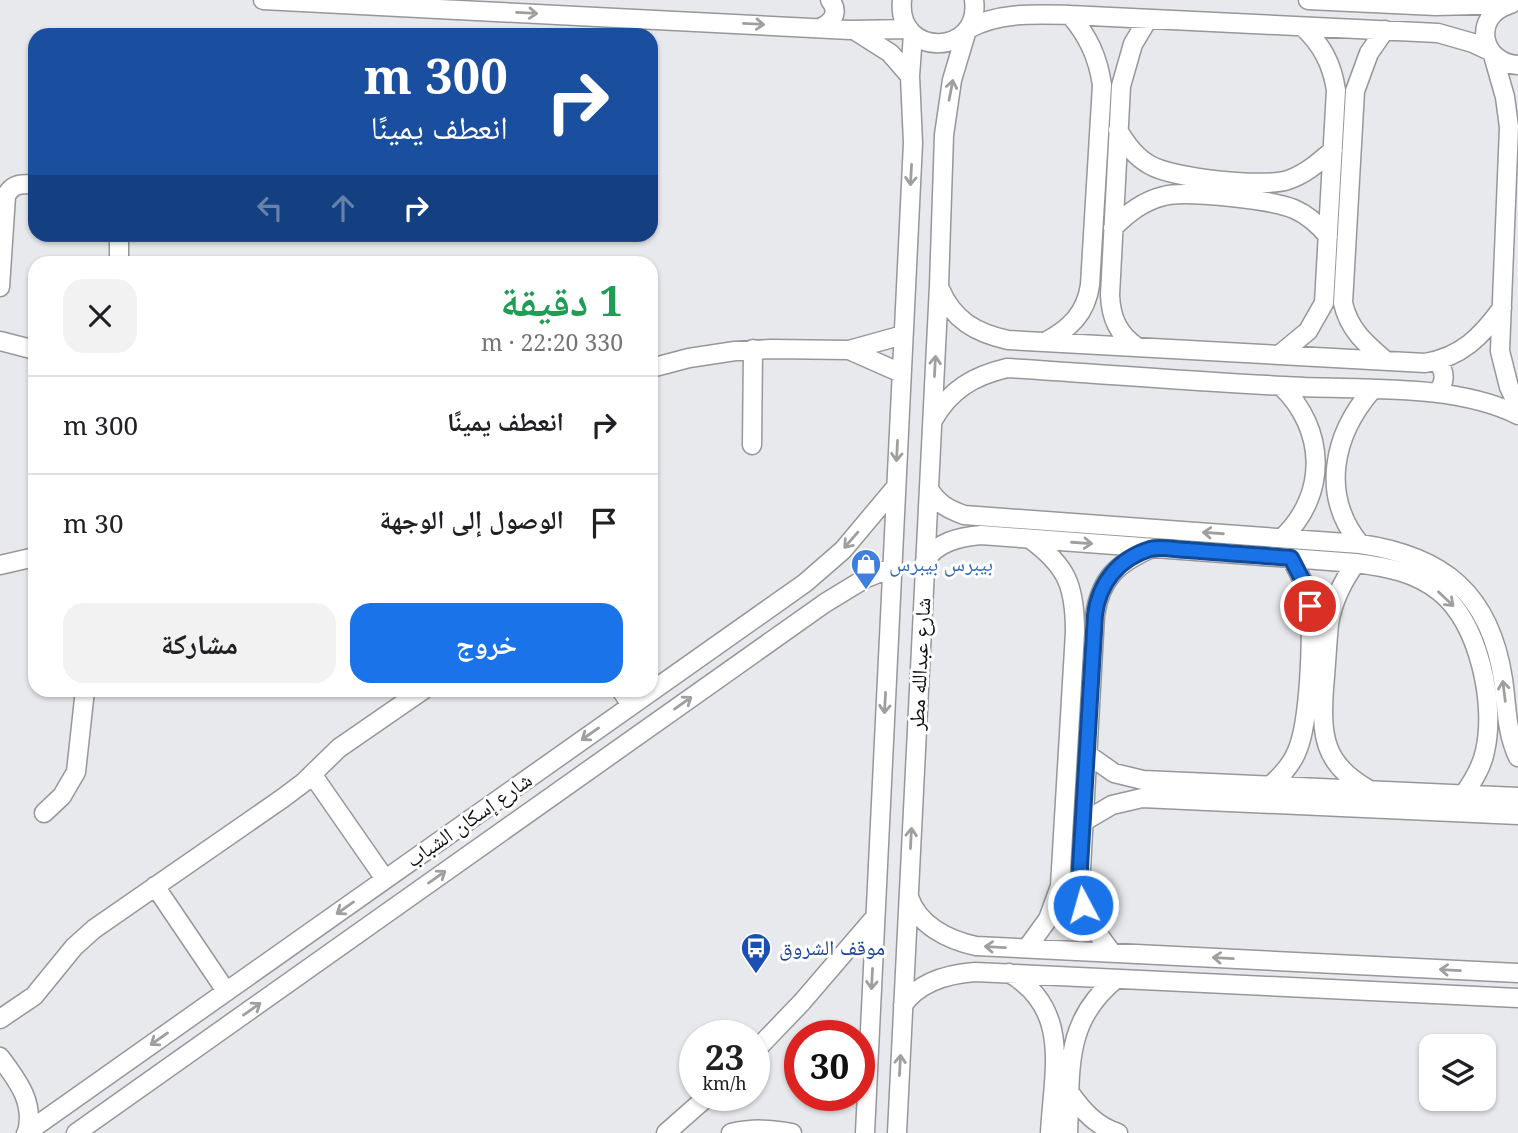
<!DOCTYPE html>
<html lang="ar">
<head>
<meta charset="utf-8">
<style>
  body { margin:0; font-family:"Noto Serif","Noto Naskh Arabic",serif; background:#f2f2f2; color:#202124; direction:rtl; height:100vh; display:flex; flex-direction:column; font-size:26px; white-space:nowrap }
  * { box-sizing:border-box; margin:0 }
  p { font-size:23px; color:#757577 }
  .icon { flex:none; width:38px; height:38px; fill:none; stroke:currentColor; stroke-width:2; stroke-linecap:round; stroke-linejoin:round }
  .map { position:relative; flex:1; overflow:hidden; direction:ltr }
  .panel { position:absolute; left:28px; top:256px; width:630px; height:441px; display:flex; flex-direction:column; background:#fff; border-radius:21px; box-shadow:0 2px 5px #0004; direction:rtl }
  .panel>* { flex:none }
  .guide { position:absolute; left:28px; top:28px; width:630px; height:214px; border-radius:21px; box-shadow:0 2px 5px #0004; direction:rtl; background:#1a4fa0; color:#fff; overflow:hidden }
  .fabs { position:absolute; left:1419px; top:1034px; display:grid; gap:14px }
  .fabs a { display:grid; place-items:center; width:77px; height:77px; border-radius:14px; background:#fff; box-shadow:0 2px 5px #0004; font-size:35px }
  .speed { position:absolute; left:679px; top:1020px; display:flex; gap:14px; font-size:35px; font-weight:700; text-align:center }
  .speed>* { display:grid; place-content:center; width:91px; height:91px; border-radius:50%; background:#fff; box-shadow:0 2px 5px #0004; line-height:1 }
  .speed small { font-size:18px; font-weight:400 }
  .speed .limit { border:10px solid #d22; background:#fff; color:#111 }
  .pin { position:absolute; display:grid; place-items:center; width:60px; height:60px; color:#fff; margin:-30px; border:4px solid #fff; border-radius:50%; box-shadow:0 2px 7px #0007 }
  .me { position:absolute; width:77px; margin:-38px; rotate:354deg; stroke-linejoin:round; filter:drop-shadow(0 0 5px #0008) }
  .turn { display:flex; align-items:center; gap:24px; height:147px; padding:0 35px; font-size:32px }
  .turn .icon { width:91px; height:91px; stroke-width:2.5 }
  .turn b { display:block; font-size:49px; line-height:60px }
  .lanes { display:flex; align-items:center; height:66px; padding:0 35px; background:#0003; justify-content:center; gap:35px; direction:ltr }
  .lanes .off { opacity:.35 }
  .round { display:grid; place-items:center; flex:none; width:74px; height:74px; border-radius:21px; background:#f2f2f2 }
  .overview { display:flex; align-items:center; justify-content:space-between; height:119px; padding:0 35px }
  h1 { font-size:42px; font-weight:700; line-height:52px; color:#1e9e55 }
  .primary-button { display:flex; gap:14px; margin-top:auto; padding:14px 35px }
  .primary-button a { flex:1; height:80px; border-radius:21px; background:#1a73e8; color:#fff; font-size:28px; font-weight:700; line-height:80px; text-align:center }
  .primary-button a+a { background:#f2f2f2; color:#202124 }
  ul { padding:0; list-style:none }
  li { display:flex; align-items:center; gap:21px; height:98px; padding:0 35px; border-top:2px solid #e0e0e0 }
  li div { flex:1 }
  li b { display:block; font-size:26px }
  li em { font-style:normal }
  .map>svg:first-child { display:block }
  .lines { fill:none; stroke-linecap:round; stroke-linejoin:round }
  .minor-casing { stroke:#96979a; stroke-width:21 }
  .minor { stroke:#fff; stroke-width:18 }
  .oneway { stroke:#9f9f9f }
  .route-casing { stroke:#114b97; stroke-width:18 }
  .route { stroke:#1a73e8; stroke-width:12 }
  .labels { text-anchor:middle; stroke-width:6; stroke-linejoin:round; paint-order:stroke }
  .shop-label { font-size:21px; fill:#366cbe; stroke:#fff; text-anchor:start }
  .street-label { font-size:21px; fill:#0e0f10; stroke:#fff }
  .transit-label { font-size:21px; fill:#164399; stroke:#fff; text-anchor:start }
</style>
</head>
<body>
<div class="map">
<svg width="1518" height="1133" viewBox="0 0 1518 1133">
  <rect width="100%" height="100%" fill="#e8e9ed"/>
  <g class="lines">
    <g class="minor-casing">
      <path id="minor" d="M263,0L850,30L909,29
        M902,0C896,59 982,56 974,0
        M1308,0L1436,6L1511,4
        M1508,5C1472,17 1481,63 1518,65
        M822,27C834,21 839,11 830,0
        M968,29C999,12 1035,14 1070,15L1438,33L1473,43L1490,51
        M1385,30L1369,53L1355,91L1343,303C1349,330 1366,344 1386,361
        M857,32L890,53L910,76
        M1493,55L1505,97L1509,127L1500,351L1509,387L1518,406
        M1118,130C1126,144 1135,157 1150,165C1172,178 1264,188 1288,180C1306,174 1319,162 1333,150
        M1113,228C1128,213 1143,201 1164,196C1185,190 1273,200 1294,209C1308,215 1318,224 1328,236
        M119,234V262
        M0,287L6,196C12,183 22,184 35,184
        M940,289C953,320 976,333 1008,340L1425,363C1461,357 1481,337 1502,308
        M0,341L35,350
        M1045,342C1069,329 1086,314 1090,285L1102,85C1098,57 1088,36 1070,15
        M1137,347C1118,334 1111,318 1110,295L1121,86L1133,44L1148,19
        M849,350L901,373
        M1279,355L1308,331L1324,303L1336,90C1332,64 1322,45 1303,27
        M651,368L689,358L735,351L771,349L849,350L903,335
        M1281,386C1326,429 1328,495 1282,538
        M1436,393C1446,383 1446,372 1437,361
        M933,420C950,390 973,376 1007,368C1099,374 1191,381 1283,386C1357,391 1451,382 1518,415
        M752,445L753,349
        M929,489C938,504 948,509 964,515L1360,544C1444,556 1490,594 1503,679C1507,706 1506,732 1518,757
        M1360,544C1320,495 1333,435 1372,390
        M925,561C937,542 959,537 981,535L1356,563C1386,567 1415,572 1440,592C1479,624 1496,703 1485,751C1482,767 1473,781 1464,794
        M1356,563C1342,582 1333,600 1329,624C1327,645 1326,667 1324,688C1321,735 1323,764 1368,789
        M0,565L35,557
        M621,690L631,705
        M1087,754L1114,773L1143,780L1518,797
        M312,774L385,879
        M1271,785C1282,775 1292,764 1297,751C1310,721 1312,639 1310,606L1307,589L1291,558
        M44,813L62,796L76,772L85,690
        M1083,822L1112,805L1142,798L1518,815
        M155,886L226,991
        M909,897C918,925 948,940 976,946L1518,973
        M1027,948L1048,919L1060,886L1075,632C1075,586 1067,566 1030,539
        M1112,953L1090,923L1080,887L1095,615C1101,577 1118,563 1152,548
        M1009,973C1072,1009 1053,1072 1050,1133
        M903,1005C919,982 948,974 975,972L1518,998
        M0,1019L34,996L74,947L94,929L283,798L303,783L339,748L423,690
        M754,1052L802,1002L875,917
        M0,1057C17,1080 35,1102 27,1132
        M1070,1093C1083,1111 1096,1126 1118,1133
        M26,1133L805,583L843,550L895,488
        M76,1133L825,603L866,578L892,568
        M666,1133L708,1096
        M731,1133C753,1128 770,1129 792,1133
        M865,1133L913,143L910,76L913,34
        M897,1133L939,286L944,135L952,80L967,30
        M1068,1133C1071,1071 1063,1022 1116,979"/>
    </g>
    <use href="#minor" class="minor"/>
  </g>
  <defs><path id="oneway-shaft" d="M-6 0H5M1.5-3L5.5 0L1.5 3" fill="none" stroke-width="1.6" stroke-linecap="round" stroke-linejoin="round" transform="scale(1.75)"/></defs>
  <g class="oneway">
    <use href="#oneway-shaft" transform="translate(527 13) rotate(3)"/>
    <use href="#oneway-shaft" transform="translate(754 24) rotate(3)"/>
    <use href="#oneway-shaft" transform="translate(951 90) rotate(-79)"/>
    <use href="#oneway-shaft" transform="translate(911 175) rotate(93)"/>
    <use href="#oneway-shaft" transform="translate(935 366) rotate(-87)"/>
    <use href="#oneway-shaft" transform="translate(897 451) rotate(93)"/>
    <use href="#oneway-shaft" transform="translate(1213 533) rotate(-176)"/>
    <use href="#oneway-shaft" transform="translate(851 540) rotate(131)"/>
    <use href="#oneway-shaft" transform="translate(1082 543) rotate(4)"/>
    <use href="#oneway-shaft" transform="translate(1446 599) rotate(43)"/>
    <use href="#oneway-shaft" transform="translate(1504 691) rotate(-97)"/>
    <use href="#oneway-shaft" transform="translate(683 703) rotate(-35)"/>
    <use href="#oneway-shaft" transform="translate(885 703) rotate(93)"/>
    <use href="#oneway-shaft" transform="translate(590 734) rotate(145)"/>
    <use href="#oneway-shaft" transform="translate(911 838) rotate(-87)"/>
    <use href="#oneway-shaft" transform="translate(437 877) rotate(-35)"/>
    <use href="#oneway-shaft" transform="translate(345 908) rotate(145)"/>
    <use href="#oneway-shaft" transform="translate(995 947) rotate(-177)"/>
    <use href="#oneway-shaft" transform="translate(1223 958) rotate(-177)"/>
    <use href="#oneway-shaft" transform="translate(1450 970) rotate(-177)"/>
    <use href="#oneway-shaft" transform="translate(872 979) rotate(93)"/>
    <use href="#oneway-shaft" transform="translate(252 1009) rotate(-35)"/>
    <use href="#oneway-shaft" transform="translate(159 1039) rotate(145)"/>
    <use href="#oneway-shaft" transform="translate(900 1065) rotate(-87)"/>
  </g>
  <g class="lines">
    <g class="route-casing">
      <path id="route" d="M1083,905L1080,867L1095,615C1099,583 1118,559 1150,549C1161,546 1177,550 1188,550C1222,553 1257,555 1291,558L1307,589L1310,606"/>
    </g>
    <use href="#route" class="route"/>
  </g>
  <defs>
    <g id="shop-pin" transform="scale(1.575)"><path d="M0 17L-7.5 6A9.5 9.5 0 1 1 7.5 6Z" fill="#3f7fe0" stroke="#fff"/><path d="M-5-2.5h2.3a2.7 3.5 0 0 1 5.4 0H5L5.5 6h-11ZM-1.5-2.5h3a1.5 2.3 0 0 0-3 0Z" fill="#fff"/></g>
    <g id="bus-pin" transform="scale(1.575)"><path d="M0 17L-7.5 6A9.5 9.5 0 1 1 7.5 6Z" fill="#1a4fb4" stroke="#fff"/><path d="M-5-6H5V4H4V6H2V4H-2V6H-4V4H-5ZM-3.5-4V0h7V-4ZM-3.5 1.2v1.5H-2V1.2ZM2 1.2v1.5H3.5V1.2Z" fill="#fff"/></g>
  </defs>
  <g fill-rule="evenodd">
    <use href="#shop-pin" x="866" y="564"/>
    <use href="#bus-pin" x="756" y="948"/>
  </g>
  <g class="labels">
    <g class="shop-label">
      <text x="889" y="571">بيبرس بيبرس</text>
    </g>
    <g class="street-label">
      <text transform="translate(920 664) rotate(-87)" y="7">شارع عبدالله مطر</text>
      <text transform="translate(469 820) rotate(-35)" y="7">شارع إسكان الشباب</text>
    </g>
    <g class="transit-label">
      <text x="779" y="955">موقف الشروق</text>
    </g>
  </g>
</svg>
<div class="fabs">
<a><svg class="icon" aria-label="layers" viewBox="0 0 24 24"><path d="M12 4l9 5-9 5-9-5zM3 14l9 5 9-5"/></svg></a>
</div>
<div class="speed"><div>23<small>km/h</small></div><div class="limit">30</div></div>
<div class="pin" style="left:1310px;top:606px;background:#d93025"><svg class="icon" aria-label="arrive" viewBox="0 0 24 24"><path d="M6 21V4h12l-3 4 3 4H6"/></svg></div>
<svg class="me" style="left:1083px;top:905px" viewBox="-20 -20 40 40"><circle r="17" fill="#1a73e8" stroke="#fff" stroke-width="3"/><path d="M0-11L8 9 0 5-8 9z" fill="#fff"/></svg>
<div class="guide">
<div class="turn"><svg class="icon" aria-label="right" viewBox="0 0 24 24"><path d="M7 20v-9h11M14 6l5 5-5 5"/></svg><div><b>300 m</b>انعطف يمينًا</div></div>
<div class="lanes"><svg class="icon off" aria-label="left" viewBox="0 0 24 24"><path d="M17 20v-9H6M10 6l-5 5 5 5"/></svg><svg class="icon off" aria-label="ahead" viewBox="0 0 24 24"><path d="M12 20V5M6 11l6-6 6 6"/></svg><svg class="icon" aria-label="right" viewBox="0 0 24 24"><path d="M7 20v-9h11M14 6l5 5-5 5"/></svg></div>
</div>
<section class="panel">
<div class="overview"><div><h1>1 دقيقة</h1><p>330 m · 22:20</p></div><a class="round"><svg class="icon" aria-label="close" viewBox="0 0 24 24"><path d="M6 6l12 12M18 6L6 18"/></svg></a></div>
<ul>
<li><svg class="icon" aria-label="right" viewBox="0 0 24 24"><path d="M7 20v-9h11M14 6l5 5-5 5"/></svg><div><b>انعطف يمينًا</b></div><em>300 m</em></li>
<li><svg class="icon" aria-label="arrive" viewBox="0 0 24 24"><path d="M6 21V4h12l-3 4 3 4H6"/></svg><div><b>الوصول إلى الوجهة</b></div><em>30 m</em></li>
</ul>
<div class="primary-button"><a>خروج</a><a>مشاركة</a></div>
</section>
</div>
</body>
</html>
